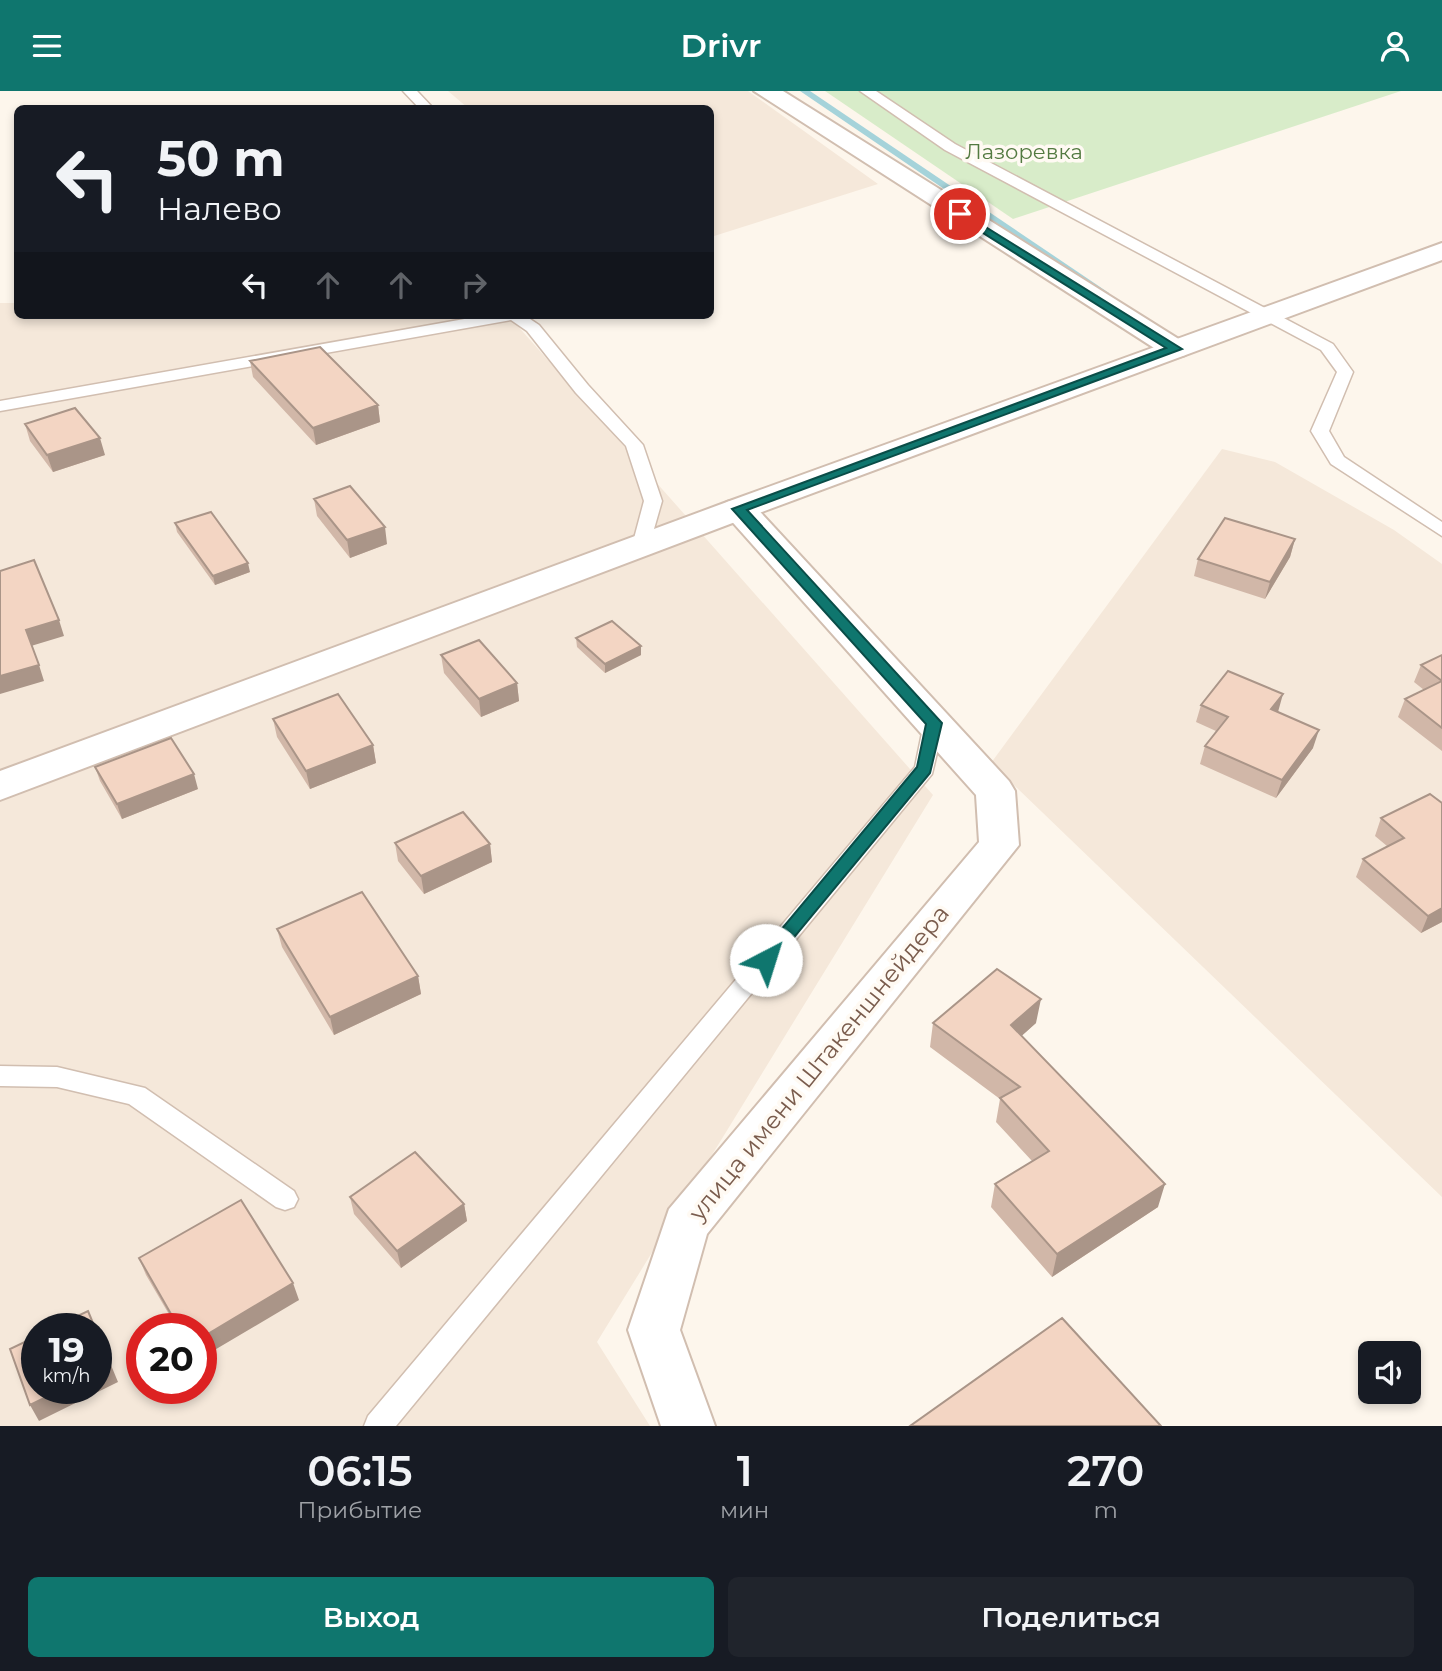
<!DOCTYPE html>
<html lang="ru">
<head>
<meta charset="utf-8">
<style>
  body { margin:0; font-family:Montserrat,sans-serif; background:#20242c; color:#f1f3f6; height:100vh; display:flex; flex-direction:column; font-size:26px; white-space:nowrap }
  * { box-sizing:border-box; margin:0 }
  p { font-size:23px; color:#9ea1a6 }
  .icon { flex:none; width:38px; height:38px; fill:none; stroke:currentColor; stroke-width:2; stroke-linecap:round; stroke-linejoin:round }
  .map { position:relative; height:1335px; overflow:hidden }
  .panel { display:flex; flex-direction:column; background:#171b24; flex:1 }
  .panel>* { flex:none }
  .hud { position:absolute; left:14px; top:14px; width:700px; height:214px; border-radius:10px; box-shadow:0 4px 10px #0003; background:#171b24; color:#f1f3f6; overflow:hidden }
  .fabs { position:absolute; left:1358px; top:1250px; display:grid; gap:14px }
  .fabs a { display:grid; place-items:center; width:63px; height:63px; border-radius:10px; background:#171b24; box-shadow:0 4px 10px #0003; font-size:35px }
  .speed { position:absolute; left:21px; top:1222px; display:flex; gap:14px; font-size:35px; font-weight:700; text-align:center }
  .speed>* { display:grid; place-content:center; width:91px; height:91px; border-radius:50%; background:#171b24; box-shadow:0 4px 10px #0003; line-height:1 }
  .speed small { font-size:18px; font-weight:400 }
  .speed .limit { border:10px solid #d22; background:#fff; color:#111 }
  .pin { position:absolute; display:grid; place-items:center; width:60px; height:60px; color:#fff; margin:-30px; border:4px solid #fff; border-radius:50%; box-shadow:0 2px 7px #0007 }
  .me { position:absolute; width:77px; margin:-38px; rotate:40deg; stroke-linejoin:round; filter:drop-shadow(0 0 5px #0008) }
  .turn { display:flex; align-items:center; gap:24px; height:147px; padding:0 28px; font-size:32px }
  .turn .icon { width:91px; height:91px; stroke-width:2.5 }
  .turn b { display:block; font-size:49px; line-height:60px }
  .lanes { display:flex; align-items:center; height:66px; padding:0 28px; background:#0003; justify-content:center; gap:35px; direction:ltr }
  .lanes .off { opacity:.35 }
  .eta { display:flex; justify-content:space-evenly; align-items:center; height:119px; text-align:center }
  .eta b { font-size:42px; font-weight:600; line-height:49px }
  .action { display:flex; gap:14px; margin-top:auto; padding:14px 28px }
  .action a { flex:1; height:80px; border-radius:10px; background:#0f766e; color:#fff; font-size:28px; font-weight:600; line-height:80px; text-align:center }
  .action a+a { background:#20242c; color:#f1f3f6 }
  header { display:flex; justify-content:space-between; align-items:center; height:91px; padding:0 28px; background:#0f766e; color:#fff; font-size:32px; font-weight:600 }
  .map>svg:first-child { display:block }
  .residential { fill:#f5e8da; fill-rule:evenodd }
  .green { fill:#d8ecc9 }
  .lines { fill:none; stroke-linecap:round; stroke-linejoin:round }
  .stream { fill:#a5d3da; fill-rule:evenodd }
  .service-casing { stroke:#d1beb0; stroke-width:3 }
  .minor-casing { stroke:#d1beb0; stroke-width:4 }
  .tertiary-casing { stroke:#d1beb0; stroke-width:4 }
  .service { fill:#fff; fill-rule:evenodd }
  .minor { fill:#fff; fill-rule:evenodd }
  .tertiary { fill:#fff; fill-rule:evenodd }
  .wall { fill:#d1b7a8 }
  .shaded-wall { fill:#aa9588 }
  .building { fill:#f3d5c3; stroke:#aa9588; stroke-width:2 }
  .route { fill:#0f766e; stroke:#0a4d48; stroke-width:2 }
  .labels { text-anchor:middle; stroke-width:7; stroke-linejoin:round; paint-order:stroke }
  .far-park-label { font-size:21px; fill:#537a41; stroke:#fffaf3 }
  .street-label { font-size:24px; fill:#7a5c4d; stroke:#fffaf3 }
</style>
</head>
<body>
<header><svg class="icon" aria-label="menu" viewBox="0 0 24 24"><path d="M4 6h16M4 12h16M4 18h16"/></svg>Drivr<svg class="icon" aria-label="person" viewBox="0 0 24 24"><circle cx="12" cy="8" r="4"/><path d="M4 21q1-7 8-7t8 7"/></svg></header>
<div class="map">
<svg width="1442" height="1335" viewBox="0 0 1442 1335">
  <rect width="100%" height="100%" fill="#fdf6ec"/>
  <path class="residential" d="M448,0H748L878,93L711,146L710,18L468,17Z
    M0,212H17L18,224H508L933,704L597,1251L650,1335H0ZM37,1237H96V1297H37ZM142,1237H201V1297H142Z
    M1222,358L1275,371L1394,439L1442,473V1106L991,672Z"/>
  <path class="green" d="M825,0H1401L1013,128Z"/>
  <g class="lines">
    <path class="stream" d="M800,0H810L1109,202L1108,204H1100Z"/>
    <g class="service-casing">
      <path id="service" d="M403,0H417L434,18H420Z
        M860,0H876L955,53L1333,253L1353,281L1329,340L1344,366L1442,431V445L1331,373L1311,340L1337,281L1321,259L945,59Z
        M487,224H524L539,234L588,294L643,354L662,410L648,459H634L632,455L644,410L626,355L576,302L527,240L511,229L0,320V310Z
        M934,625L944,632L932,683L396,1335H364L368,1325L915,676L924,632Z
        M0,975L57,976L145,997L294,1100L298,1108L294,1116L285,1119L276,1116L129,1013L57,996L0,995Z"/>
    </g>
    <g class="minor-casing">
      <path id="minor" d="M754,0H783L1185,252L1190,258L1185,264L1175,267L1165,264Z
        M739,408L751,411L1009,690L1015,700L1019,754L707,1143L680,1239L715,1335H661L628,1239L669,1118L979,751L976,704L727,425L722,418L727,411Z"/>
    </g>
    <g class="tertiary-casing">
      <path id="tertiary" d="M1442,152V169L751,425L0,709V680L727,411Z"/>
    </g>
    <use href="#service" class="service"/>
    <use href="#minor" class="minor"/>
    <use href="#tertiary" class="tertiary"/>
  </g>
  <path class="wall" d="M250,270L378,314L380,331L316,354L253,286Z
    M25,333L105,364L53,381L30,350Z
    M314,408L387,453L350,467L317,425Z
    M175,432L250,481L215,494L177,441Z
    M1295,448L1290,466L1265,508L1194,485L1198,468Z
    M576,547L641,555V564L605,582L577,556Z
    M441,564L517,592L519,610L481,626L444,582Z
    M1442,564V660L1398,626L1405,608L1424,599L1414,591L1421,574Z
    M1201,614L1277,621L1313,657L1276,707L1200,673L1205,655L1216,640L1196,631Z
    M273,628L373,654L376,672L310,698L277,646Z
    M95,676L198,698L122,728L100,690Z
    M1430,703L1442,831L1421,842L1356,786L1363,768L1387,755L1375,745L1381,727Z
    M395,752L490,753L492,771L424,803L398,770Z
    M277,838L418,885L421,903L334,944L282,856Z
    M933,932H1036L1021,945L1158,1116L1052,1186L991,1116L995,1093L1032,1070L996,1031L1000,1008L930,956Z
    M350,1106L464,1113L467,1130L401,1177L354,1123Z
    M139,1167L299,1209L201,1237H177L146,1184Z"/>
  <path class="shaded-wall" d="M378,314L380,331L316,354L313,337Z
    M100,347L105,364L53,381L47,364Z
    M385,436L387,453L350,467L347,449Z
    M1295,448L1290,466L1265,508L1270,491Z
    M248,472L250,481L215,494L213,485Z
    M59,529L64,545L31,555L26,539Z
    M641,555V564L605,582V573Z
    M39,574L44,590L0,603V585Z
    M517,592L519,610L481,626L479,608Z
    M1283,603L1278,621L1271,618Z
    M1319,639L1313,657L1276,707L1282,689Z
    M373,654L376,672L310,698L306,680Z
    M194,683L198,698L122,728L117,713Z
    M490,753L492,771L424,803L421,785Z
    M1442,817V831L1421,842L1428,825Z
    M418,885L421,903L334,944L330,926Z
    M1041,908L1036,932L1007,958L1011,934Z
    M1165,1093L1158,1116L1052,1186L1057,1163Z
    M464,1113L467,1130L401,1177L397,1160Z
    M293,1192L299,1209L201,1267V1247Z
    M96,1238L118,1291L39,1330L30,1314L65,1297H96Z"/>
  <path class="building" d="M320,256L378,314L313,337L250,270Z
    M75,317L100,347L47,364L25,333Z
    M350,395L385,436L347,449L314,408Z
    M211,421L248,472L213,485L175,432Z
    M1225,427L1295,448L1270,491L1198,468Z
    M34,469L59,529L26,539L39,574L0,585V480Z
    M612,530L641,555L605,573L576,547Z
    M479,549L517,592L479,608L441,564Z
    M1442,564V590L1421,574Z
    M1228,580L1283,603L1271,618L1319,639L1282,689L1205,655L1228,626L1201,614Z
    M1442,590V637L1405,608Z
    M338,603L373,654L306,680L273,628Z
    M171,647L194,683L117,713L95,676Z
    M1430,703L1442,712V817L1428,825L1363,768L1404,747L1381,727Z
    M463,721L490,753L421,785L395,752Z
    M362,801L418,885L330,926L277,838Z
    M997,878L1041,908L1011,934L1165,1093L1057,1163L995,1093L1049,1060L1000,1007L1020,996L933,932Z
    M415,1061L464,1113L397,1160L350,1106Z
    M241,1109L293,1192L201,1247V1237H179L139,1167Z
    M88,1220L95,1237H52Z
    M1062,1227L1161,1335H910Z
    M96,1241L110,1274L96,1281Z
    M37,1245V1297H65L30,1314L10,1258Z"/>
  <path class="route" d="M960,120L1182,258L747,419L942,632L930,682L772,873L766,875L757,869L760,864L917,676L926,633L732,418L1166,257L956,125L955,123Z"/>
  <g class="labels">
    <g class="far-park-label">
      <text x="1024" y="68">Лазоревка</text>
    </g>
    <g class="street-label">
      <text transform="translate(819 972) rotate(-51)" y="8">улица имени Штакеншнейдера</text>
    </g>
  </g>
</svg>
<div class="fabs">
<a><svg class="icon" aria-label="sound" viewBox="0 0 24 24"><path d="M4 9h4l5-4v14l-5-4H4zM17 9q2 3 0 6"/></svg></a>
</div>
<div class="speed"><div>19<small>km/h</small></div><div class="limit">20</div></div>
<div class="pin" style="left:960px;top:123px;background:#d93025"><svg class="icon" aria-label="arrive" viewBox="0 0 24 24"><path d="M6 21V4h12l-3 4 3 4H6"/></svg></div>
<svg class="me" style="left:766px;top:869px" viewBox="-20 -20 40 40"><circle r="19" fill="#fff"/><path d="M0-13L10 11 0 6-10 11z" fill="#0f766e"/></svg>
<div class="hud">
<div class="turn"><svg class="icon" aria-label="left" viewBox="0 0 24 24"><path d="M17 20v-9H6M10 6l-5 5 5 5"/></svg><div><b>50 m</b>Налево</div></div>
<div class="lanes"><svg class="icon" aria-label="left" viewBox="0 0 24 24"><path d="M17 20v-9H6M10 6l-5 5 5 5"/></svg><svg class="icon off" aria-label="ahead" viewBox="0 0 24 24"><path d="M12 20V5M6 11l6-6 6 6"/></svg><svg class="icon off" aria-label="ahead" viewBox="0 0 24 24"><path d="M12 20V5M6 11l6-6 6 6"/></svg><svg class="icon off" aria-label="right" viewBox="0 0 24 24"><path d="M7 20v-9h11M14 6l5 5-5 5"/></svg></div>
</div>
</div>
<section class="panel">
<div class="eta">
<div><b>06:15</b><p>Прибытие</p></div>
<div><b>1</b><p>мин</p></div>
<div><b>270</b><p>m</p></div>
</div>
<div class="action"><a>Выход</a><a>Поделиться</a></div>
</section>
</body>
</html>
